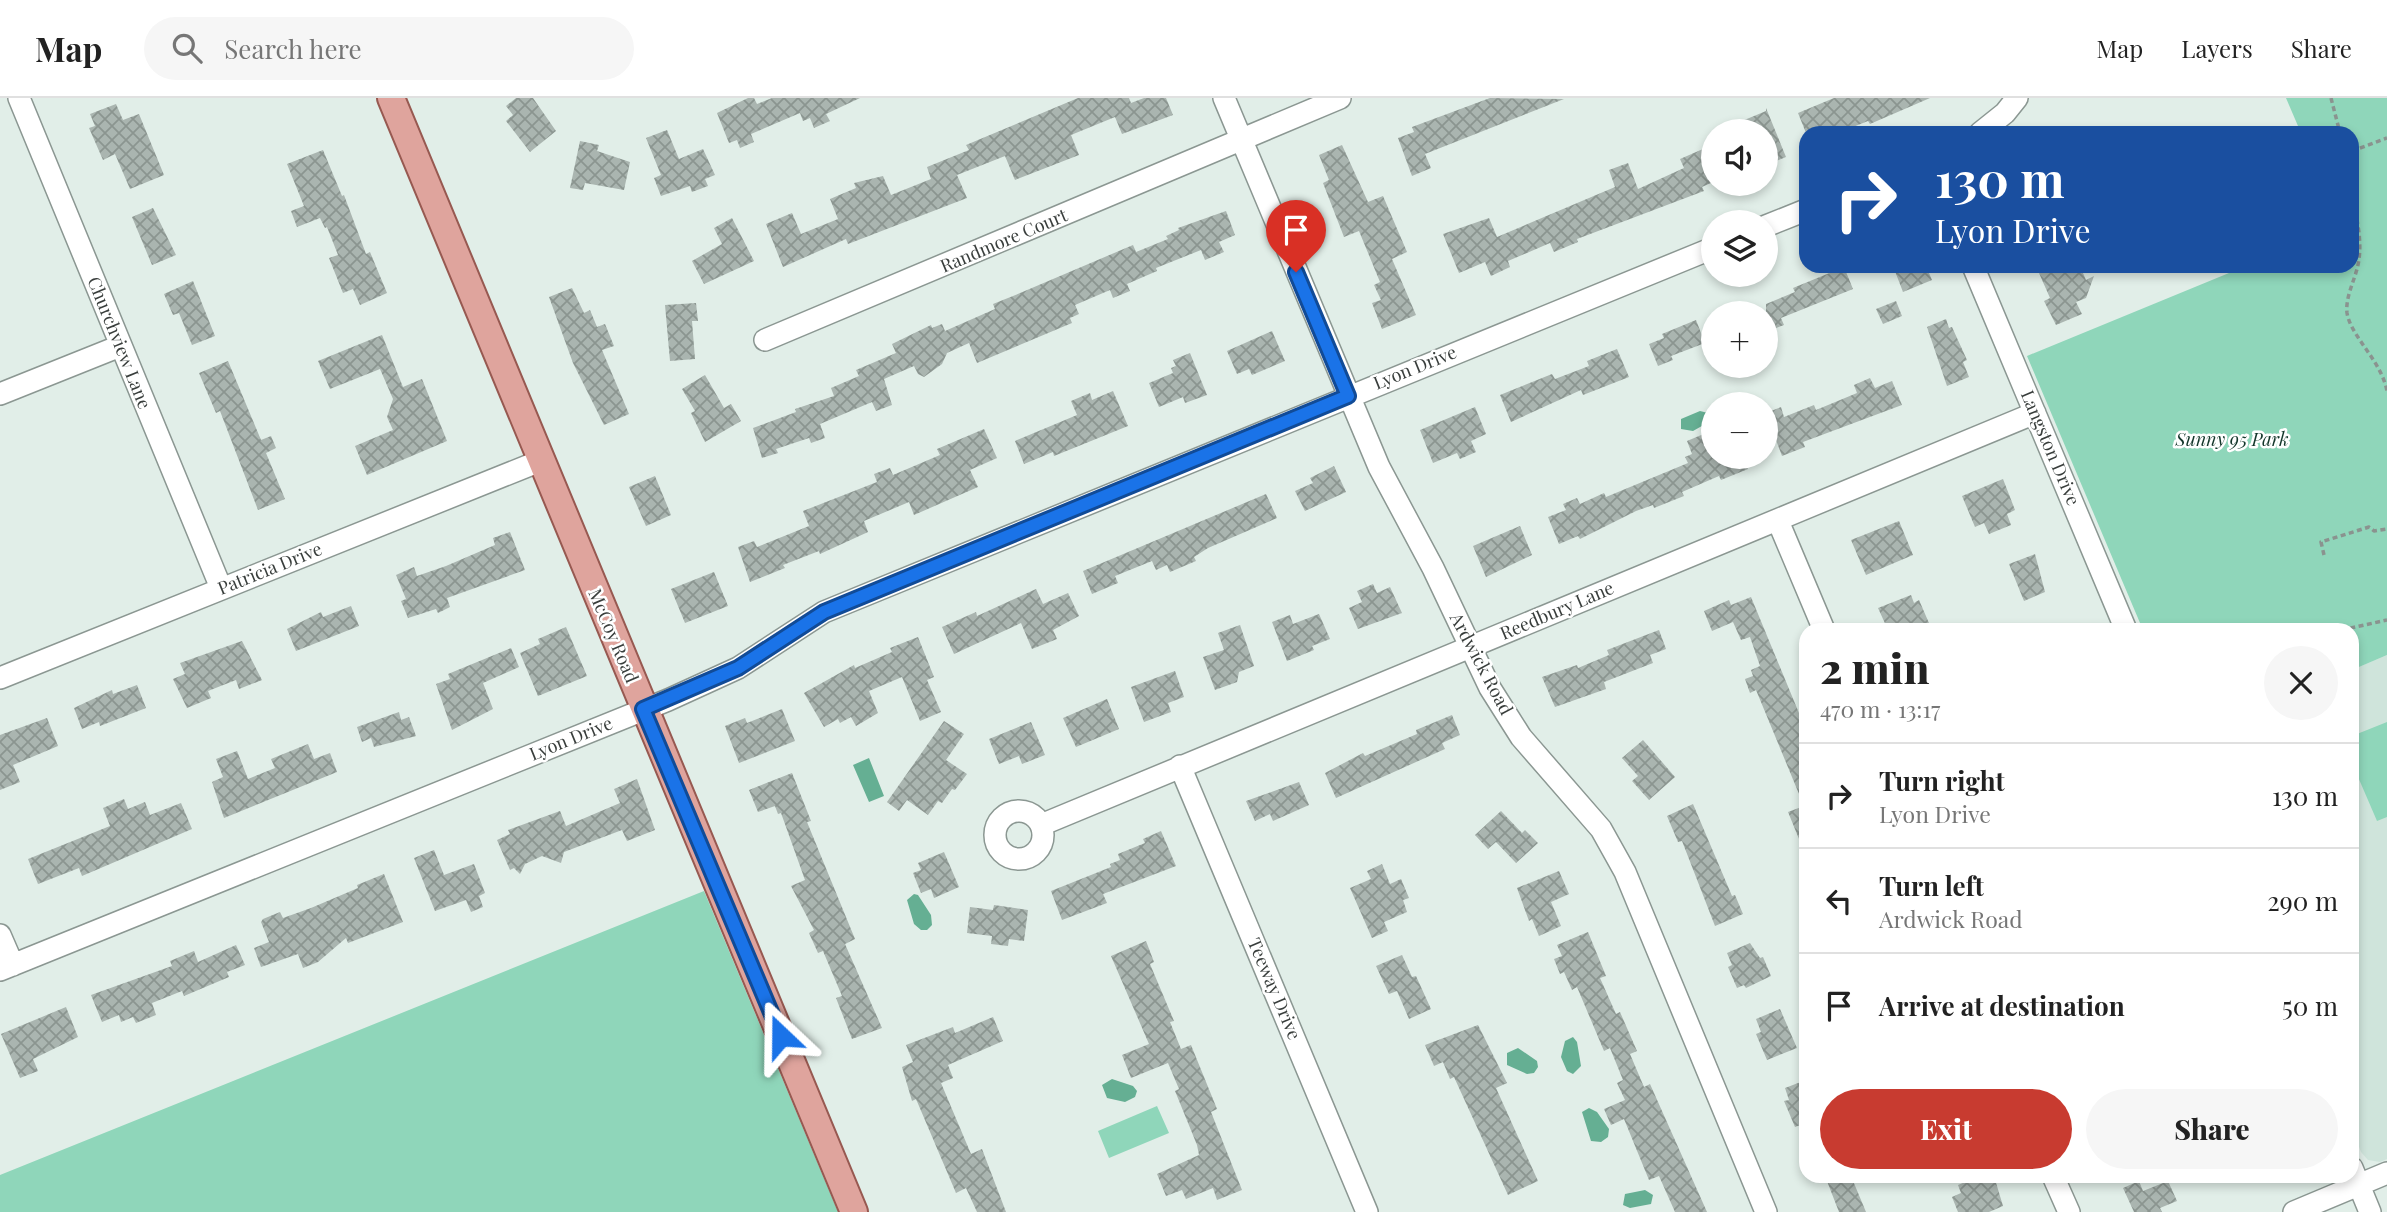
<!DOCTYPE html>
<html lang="en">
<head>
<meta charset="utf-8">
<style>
  body { margin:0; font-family:"Playfair Display",serif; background:#f6f6f6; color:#222; height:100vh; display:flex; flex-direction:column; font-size:26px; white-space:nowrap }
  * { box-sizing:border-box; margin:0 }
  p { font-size:23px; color:#767676 }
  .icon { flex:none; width:38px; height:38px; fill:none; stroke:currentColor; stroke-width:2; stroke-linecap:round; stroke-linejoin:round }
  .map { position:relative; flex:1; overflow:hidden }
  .panel { position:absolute; left:1799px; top:525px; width:560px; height:560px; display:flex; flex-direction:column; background:#fff; border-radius:21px; box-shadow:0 4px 10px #0003 }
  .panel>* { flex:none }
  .hud { position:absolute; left:1799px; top:28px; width:560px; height:147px; border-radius:21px; box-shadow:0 4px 10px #0003; background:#1a4fa0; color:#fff; overflow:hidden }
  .buttons { position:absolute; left:1701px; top:21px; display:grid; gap:14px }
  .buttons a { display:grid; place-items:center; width:77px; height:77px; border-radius:50%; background:#fff; box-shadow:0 4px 10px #0003; font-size:35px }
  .pin { position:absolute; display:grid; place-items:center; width:60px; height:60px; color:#fff; margin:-72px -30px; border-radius:50% 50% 50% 0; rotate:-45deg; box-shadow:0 0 7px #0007 }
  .pin .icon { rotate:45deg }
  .me { position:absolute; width:77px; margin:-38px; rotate:337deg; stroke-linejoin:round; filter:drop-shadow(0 0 5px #0008) }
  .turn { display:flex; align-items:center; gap:24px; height:147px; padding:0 21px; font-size:32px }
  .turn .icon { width:91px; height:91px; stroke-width:2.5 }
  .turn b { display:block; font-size:49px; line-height:60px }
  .round { display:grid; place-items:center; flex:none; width:74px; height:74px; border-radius:37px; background:#f6f6f6 }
  .headline { display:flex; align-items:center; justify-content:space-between; height:119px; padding:0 21px }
  h1 { font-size:42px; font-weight:800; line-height:52px }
  .action { display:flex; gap:14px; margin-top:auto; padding:14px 21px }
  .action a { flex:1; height:80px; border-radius:42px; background:#c83b30; color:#fff; font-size:28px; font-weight:800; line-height:80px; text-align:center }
  .action a+a { background:#f6f6f6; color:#222 }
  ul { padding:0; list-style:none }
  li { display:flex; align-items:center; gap:21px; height:105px; padding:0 21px; border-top:2px solid #e0e0e0 }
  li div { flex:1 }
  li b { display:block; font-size:26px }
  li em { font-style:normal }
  header { display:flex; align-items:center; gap:42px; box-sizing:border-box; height:98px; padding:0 35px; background:#fff; border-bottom:2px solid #e0e0e0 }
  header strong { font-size:33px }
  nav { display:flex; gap:38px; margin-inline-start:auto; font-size:24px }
  .search { width:490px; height:63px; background:#f6f6f6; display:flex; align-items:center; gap:18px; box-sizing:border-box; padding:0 24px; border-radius:38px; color:#767676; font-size:26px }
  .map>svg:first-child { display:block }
  .built { fill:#cfe4db }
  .green { fill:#8fd6ba }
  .water { fill:#65af93 }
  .building { fill:url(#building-cross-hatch) }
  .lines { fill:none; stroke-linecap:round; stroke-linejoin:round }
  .minor-casing { stroke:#8b9792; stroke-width:24 }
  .major-casing { stroke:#975951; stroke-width:30 }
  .path { stroke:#8a938f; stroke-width:3.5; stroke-dasharray:5 3.5; stroke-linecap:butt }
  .minor { stroke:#fff; stroke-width:21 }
  .major { stroke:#dfa49d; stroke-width:26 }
  .route-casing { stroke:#114b97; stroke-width:18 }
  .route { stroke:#1a73e8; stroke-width:12 }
  .labels { text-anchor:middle; stroke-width:5; stroke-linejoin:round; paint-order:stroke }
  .street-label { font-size:18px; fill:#393e3c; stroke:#fff }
  .park-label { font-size:18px; font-style:italic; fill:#13362a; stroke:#fff }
</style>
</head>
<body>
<header>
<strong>Map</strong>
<div class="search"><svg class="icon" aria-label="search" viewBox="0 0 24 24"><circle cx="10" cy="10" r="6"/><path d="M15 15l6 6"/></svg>Search here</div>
<nav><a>Map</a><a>Layers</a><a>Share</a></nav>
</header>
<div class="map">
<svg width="2387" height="1114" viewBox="0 0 2387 1114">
  <defs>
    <pattern id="building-cross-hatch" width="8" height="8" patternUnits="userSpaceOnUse" patternTransform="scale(1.75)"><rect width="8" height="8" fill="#aab5b0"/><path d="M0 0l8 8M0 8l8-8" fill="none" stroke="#8b9590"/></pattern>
  </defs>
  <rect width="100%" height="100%" fill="#e1eee8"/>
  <path class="built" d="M2387,557V1061L2380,1064L2368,1062L2361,1054L2352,1031V572Z"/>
  <path class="green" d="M2286,0H2387V557L2352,572V532H2143L2027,258L2246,168H2352V35H2301Z
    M2387,624V719L2377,723L2352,665V638Z
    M704,793L838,1114H0V1077Z
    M1157,1008L1169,1035L1109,1060L1098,1033Z"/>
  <path class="water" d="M1700,313L1708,315L1709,324L1693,333L1681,331V321Z
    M869,660L884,698L869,704L853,667Z
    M914,796L918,797L931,817L932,827L927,832H921L914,826L907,802Z
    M1573,939L1577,944L1581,968L1573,976L1567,973L1561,959L1565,943Z
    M1518,950L1537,963L1538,969L1534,975L1527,976L1507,967V955Z
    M1112,981L1133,988L1137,993L1135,999L1125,1004L1107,1000L1102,987Z
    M1589,1010L1597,1014L1609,1031L1608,1039L1601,1044L1591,1043L1582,1014Z
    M1645,1092L1653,1097L1651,1106L1630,1110L1623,1107L1625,1096Z"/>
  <path class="building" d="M516,0H533L556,33L530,54L506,23L513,17L506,8Z
    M748,0H754L757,6L772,0H860L826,16L830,23L814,30L810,20L803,23L800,15L751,36L754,44L740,50L737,42L729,45L717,15Z
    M1078,0H1129L1131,5L1144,0H1166L1173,17L1122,36L1115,19L1071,37L1079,57L1015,82L1005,58L957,77L967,100L848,146L846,141L783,169L766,126L792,115L801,136L838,121L830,101L856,90L854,85L883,78L891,97L931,81L927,69L969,52L966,47Z
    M1490,0L1564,1L1425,56L1431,70L1412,78L1398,40L1414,34L1412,29Z
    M1834,0H1930L1870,26L1868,23L1838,35H1806L1798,15Z
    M116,6L123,22L139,16L164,77L130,91L115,56L103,62L89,30L95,28L90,16Z
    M1766,10L1786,59L1766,67V33H1718L1766,13Z
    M667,32L679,61L703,51L715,77L705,81L708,88L692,94L690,88L661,98L654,80L661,77L646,40Z
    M580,43L599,47L597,53L630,64L624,92L585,85L583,92L570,90Z
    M1342,47L1368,104L1383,98L1407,154L1392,161L1416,217L1382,231L1372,205L1381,202L1374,187L1380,184L1359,133L1344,139L1323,85L1329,82L1319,57Z
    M1703,51L1713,75V84L1702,89L1704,93L1577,141L1578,144L1554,154L1550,145L1508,163L1510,169L1491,178L1485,164L1459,175L1443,136L1489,120L1497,139L1615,89L1609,72L1628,65L1638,91L1684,70L1680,61Z
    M323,52L342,98L344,97L366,156L370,154L387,195L360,207L353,191L343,195L329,160L338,157L327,129L325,130L320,120L297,129L291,113L304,108L287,66Z
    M153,110L176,157L152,167L132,119Z
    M1226,113L1235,137L1219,144L1224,154L1205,162L1201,152L1156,170L1157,173L1127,186L1130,193L1113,200L1110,192L1075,207L1079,216L1070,220L1072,225L977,265L969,245L947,255L942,266L924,279L918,276L914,268L884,281L892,307L876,313L872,304L820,326L825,340L811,345L809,340L776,351L778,355L762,360L753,330L796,314L795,311L834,298L831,290L859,278L856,272L896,255L892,246L931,227L932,230L942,226L945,233L995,211L993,206L1013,198L1133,147L1136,154L1168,141L1166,138L1179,132L1178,130Z
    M732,120L754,163L704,186L692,163L722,146L714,130Z
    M1893,168H1926L1932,182L1903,194Z
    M2055,168H2080L2086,182L2094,178L2086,200L2076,204L2082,216L2056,227L2044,203L2050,200L2039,175Z
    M1844,169L1853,191L1781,220L1784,227L1766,234V206L1795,194L1793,190Z
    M193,183L215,238L192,247L179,215L173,217L164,196Z
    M572,190L584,215L590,212L597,229L605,226L614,248L602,252L629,316L604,327L573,265L549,199Z
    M1896,203L1902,218L1883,226L1876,211Z
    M696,205L698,223H692L695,261L670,263L665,207Z
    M1946,221L1949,230L1952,229L1967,262L1963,264L1969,279L1947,288L1927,229Z
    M1696,222L1705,245L1671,258L1673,262L1658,268L1649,246L1664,240L1662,236Z
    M1272,233L1285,263L1252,277L1249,271L1237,276L1227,253Z
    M382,237L403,289L422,281L447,343L367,377L355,348L393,332L387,319L393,301L380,271L330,291L318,263Z
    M1617,251L1629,279L1583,297L1581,292L1511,324L1500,297L1552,276L1555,281L1589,268L1587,263Z
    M1190,255L1207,297L1185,305L1183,299L1159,309L1149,285L1173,275L1171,270L1176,268L1173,262Z
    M228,263L261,342L271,338L276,350L266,355L285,401L258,412L220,313L216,315L199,275Z
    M705,277L724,310L731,306L741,323L705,344L691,315L695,313L682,291Z
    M1870,280L1875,290L1892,283L1902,307L1803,344L1805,349L1782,358L1766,315L1781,309L1784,319L1814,307L1816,312L1857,295L1854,287Z
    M1113,293L1128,328L1054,358L1053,354L1024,366L1015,343L1077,317L1071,303L1090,295L1092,302Z
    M1475,309L1486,336L1471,343L1476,354L1460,361L1457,355L1433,365L1420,332Z
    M984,331L997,360L970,372L978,389L914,417L909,404L864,423L868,434L820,456L819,453L783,467L785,470L750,484L738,449L754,443L757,449L809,428L803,413L877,384L874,376L890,370L893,377L940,357L937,351Z
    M1706,335L1713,359H1742L1748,371L1721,382L1719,378L1682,394L1684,398L1654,410L1653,407L1636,413L1580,441L1578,438L1559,446L1548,419L1566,412L1563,406L1577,400L1580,406L1604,395L1606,399L1688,365L1685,359L1692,356L1687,343Z
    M1334,368L1346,394L1305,413L1295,393L1313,385L1310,380Z
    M655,378L671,417L646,428L629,389Z
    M2003,381L2015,412L2007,416L2011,427L1989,436L1984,425L1975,429L1962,398Z
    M1266,396L1277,420L1208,450L1194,459L1196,463L1170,474L1167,467L1156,472L1152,463L1115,478L1118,485L1092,496L1083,473Z
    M1899,423L1913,457L1866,477L1851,442Z
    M1520,428L1532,457L1486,479L1473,448Z
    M510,434L525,472L447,500L450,509L438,515L436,511L408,520L401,503L406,501L396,477L414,469L417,478L446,468L495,447L493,440Z
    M2035,456L2045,494L2024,503L2009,466Z
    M714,474L728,508L685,525L671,491Z
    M1373,486L1377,495L1390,489L1402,515L1358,531L1349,510L1362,504L1357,493Z
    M1036,491L1043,506L1068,495L1079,518L1053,532L1057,541L1032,551L1021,525L954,556L942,529L976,514L977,518Z
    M1911,497L1914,505L1919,502L1932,532H1888L1878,510Z
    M1751,499L1806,632V758L1788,714L1804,708L1756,592L1750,595L1745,581L1753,578L1751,572L1760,568L1750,539L1741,542L1733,524L1712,533L1704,513L1729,502L1731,507Z
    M351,508L359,528L296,553L287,531L321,514L323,519Z
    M1319,516L1330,541L1312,548L1314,552L1287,563L1272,524L1290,517L1293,526Z
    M1240,527L1254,568L1239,574L1237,584L1215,592L1203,559L1224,552L1218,535Z
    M566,529L587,578L538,598L520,555L540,546L538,541Z
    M1659,532L1666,551L1650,557L1653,565L1604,584L1606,591L1555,609L1542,579L1577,567L1578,570L1609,557L1607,552Z
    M918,539L934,579L927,582L941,614L920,623L902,579L869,593L878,615L856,628L851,619L840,625L838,621L824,629L804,595L854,567L855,570L892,554L890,550Z
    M242,543L262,582L239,591L236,582L208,593L211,600L187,610L173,581L185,576L180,565Z
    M511,550L519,569L483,585L493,611L452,632L436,586L450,581L448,576Z
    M1175,573L1184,599L1168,605L1171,614L1144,624L1131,589Z
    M137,587L146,610L100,628L99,624L82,631L74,610L112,592L113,596Z
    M1107,601L1119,631L1076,649L1063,620Z
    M782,611L795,643L739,665L725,628L745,620L747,625Z
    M399,614L401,622L409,619L416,638L374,649L371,640L362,644L357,629Z
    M1452,617L1460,637L1442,645L1445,651L1336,700L1325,675L1363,655L1365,658L1417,636L1416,632Z
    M47,620L58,648L13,667L20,684L0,692V637Z
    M944,623L964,636L946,662L967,676L955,692L952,691L942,705L938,703L928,717L907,702L899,713L887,704Z
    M1031,624L1045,657L1022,666L1019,658L999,666L989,641Z
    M1643,642L1675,679L1649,702L1632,683L1638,678L1622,660Z
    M308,646L314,661L330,655L337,674L224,720L212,684L223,679L216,661L237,653L248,681L275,670L271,661Z
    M792,675L811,723L807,724L855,841L845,846L882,930L852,941L836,900L842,898L823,853L818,855L809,835L814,832L791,788L805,782L781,715L778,716L775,708L758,714L749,692Z
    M637,681L655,732L627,743L622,732L564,754L561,765L542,758L525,766L520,776L514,770L510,772L497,742L510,736L508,732L560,713L566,728L620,705L614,691Z
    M1299,684L1309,707L1273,723L1270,716L1255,723L1246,703Z
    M124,701L128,711L145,704L150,717L181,705L192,731L82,778L79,770L38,786L28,761L110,728L103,710Z
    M1693,706L1732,798L1735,797L1743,816L1715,828L1682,743L1678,744L1667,718Z
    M1501,713L1522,735L1525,732L1538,745L1516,765L1496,744L1488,751L1475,737Z
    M1161,733L1176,768L1103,796L1107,805L1062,822L1051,793L1111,769L1110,766L1120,762L1118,756L1145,745L1143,741Z
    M434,752L444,777L474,766L485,795L479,798L483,809L471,814L466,802L435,813L414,760Z
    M944,754L959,789L934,800L931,791L921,795L913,775L921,772L918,765Z
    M1382,766L1390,786L1401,781L1409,800L1403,802L1407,814L1384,824L1388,833L1372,840L1350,790L1371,781L1367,773Z
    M1559,773L1569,796L1551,804L1561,828L1539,838L1532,821L1529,823L1517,790Z
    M384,776L403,824L348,845L346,840L318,864L303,870L298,856L261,869L254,850L269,844L261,824L263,821L280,814L283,820L311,810L358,790L357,787Z
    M994,807L1028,812L1024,843L1009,841L1008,848L991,846L992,838L967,835L970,809L993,812Z
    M1588,834L1606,878L1600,880L1616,916L1620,914L1637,953L1630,956L1644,989L1650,986L1707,1114H1675L1659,1078L1649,1082L1624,1021L1611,1027L1604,1011L1625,1002L1617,985L1623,982L1610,950L1604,953L1577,889L1572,892L1564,874L1560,876L1554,861L1562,858L1557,847Z
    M1146,843L1154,864L1150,866L1174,923L1170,924L1181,951L1191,947L1217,1011L1211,1014L1242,1092L1217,1102L1213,1090L1186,1101L1182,1092L1166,1098L1157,1076L1199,1057L1197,1047L1175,993L1179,991L1168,965L1131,980L1122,957L1149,946L1111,858Z
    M1750,845L1760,860L1763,859L1771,878L1746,890L1744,887L1737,890L1728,869L1732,867L1727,855Z
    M236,847L245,867L227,874L229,879L184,898L182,893L152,905L156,917L136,925L133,919L121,924L119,917L102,924L91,897L172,868L170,863L194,853L198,864Z
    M1402,857L1412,879L1416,878L1431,911L1409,921L1397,893L1389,896L1376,868Z
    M66,909L78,939L33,961L38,973L20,980L1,936Z
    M1780,911L1797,950L1767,962L1756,936L1761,934L1756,921Z
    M993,919L1003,943L948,967L953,980L941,985L971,1056L982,1051L1006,1114H977L966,1090L956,1095L916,1001L912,1003L902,969L913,964L906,947L953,929L955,935Z
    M1478,927L1507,985L1496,990L1538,1083L1508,1097L1454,979L1450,981L1443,964L1434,968L1425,947Z
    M1806,982V1025L1795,1029L1784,1003L1789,1002L1785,990Z
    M1825,1078H1851L1866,1114H1839Z
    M1962,1078H1994L2003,1108L1989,1114H1958L1952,1099L1961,1095L1958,1087L1965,1084Z
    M2139,1083L2143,1093L2168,1083L2177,1103L2160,1110L2162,1114H2134L2123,1090Z"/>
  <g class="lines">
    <g class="minor-casing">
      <path id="minor" d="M19,0L221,490
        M1224,0L1379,369L1433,470L1490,590L1521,639L1601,731L1625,774L1766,1114
        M1980,35L2005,15L2017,0
        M1766,128L1806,112
        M1973,168L2126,532
        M765,242L1340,0
        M0,296L120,248
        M1778,423L1824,532
        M0,580L540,363
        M1180,668L1367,1114
        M995 737a24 24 0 1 1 48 0a24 24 0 1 1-48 0Z
        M1041,727L2035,315
        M0,837L13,867
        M0,872L668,602L738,570L824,514L1713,150
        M2352,1070L2370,1114
        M2053,1078L2069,1114
        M2294,1114L2387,1075"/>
    </g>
    <g class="major-casing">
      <path id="major" d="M391,0L854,1114"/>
    </g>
    <path class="path" d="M2331,0L2340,35
      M2352,53L2387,40
      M2352,96C2356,117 2362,140 2359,161C2357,179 2345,197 2347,215C2351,239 2381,262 2387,293
      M2324,457L2321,444L2369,429L2374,433L2387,431
      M2342,532L2387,522"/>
    <use href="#minor" class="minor"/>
    <use href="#major" class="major"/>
  </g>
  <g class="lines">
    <g class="route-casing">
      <path id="route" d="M781,938L643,611L738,570L824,514L1348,298L1296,174"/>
    </g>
    <use href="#route" class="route"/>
  </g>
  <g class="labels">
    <g class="street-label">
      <text transform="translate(1004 143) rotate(-23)" y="6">Randmore Court</text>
      <text transform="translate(119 245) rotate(68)" y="6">Churchview Lane</text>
      <text transform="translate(1415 270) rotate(-22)" y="6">Lyon Drive</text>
      <text transform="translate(2050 350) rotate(67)" y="6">Langston Drive</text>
      <text transform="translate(270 471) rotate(-22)" y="6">Patricia Drive</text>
      <text transform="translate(1557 513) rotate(-23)" y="6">Reedbury Lane</text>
      <text transform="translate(613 538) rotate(67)" y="6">McCoy Road</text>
      <text transform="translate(1481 566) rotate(62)" y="6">Ardwick Road</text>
      <text transform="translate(571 641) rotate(-22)" y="6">Lyon Drive</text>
      <text transform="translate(1274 891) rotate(67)" y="6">Teeway Drive</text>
    </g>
    <g class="park-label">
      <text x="2232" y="348">Sunny 95 Park</text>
    </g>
  </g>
</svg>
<div class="buttons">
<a><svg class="icon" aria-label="sound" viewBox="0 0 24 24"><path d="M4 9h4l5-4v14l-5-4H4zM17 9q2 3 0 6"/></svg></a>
<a><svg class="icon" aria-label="layers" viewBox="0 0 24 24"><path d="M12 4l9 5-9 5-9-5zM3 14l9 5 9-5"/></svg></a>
<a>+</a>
<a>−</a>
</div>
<div class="pin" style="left:1296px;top:174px;background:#d93025"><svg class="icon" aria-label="arrive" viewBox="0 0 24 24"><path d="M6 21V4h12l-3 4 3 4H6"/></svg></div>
<svg class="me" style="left:781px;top:938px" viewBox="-20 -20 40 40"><path d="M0-17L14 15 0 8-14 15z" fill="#1a73e8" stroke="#fff" stroke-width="4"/></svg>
<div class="hud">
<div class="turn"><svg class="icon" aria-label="right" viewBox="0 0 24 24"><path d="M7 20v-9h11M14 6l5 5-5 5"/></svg><div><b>130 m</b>Lyon Drive</div></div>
</div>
<section class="panel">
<div class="headline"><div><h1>2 min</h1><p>470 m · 13:17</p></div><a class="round"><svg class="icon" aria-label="close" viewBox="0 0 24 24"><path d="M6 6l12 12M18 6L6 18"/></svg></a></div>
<ul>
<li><svg class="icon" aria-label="right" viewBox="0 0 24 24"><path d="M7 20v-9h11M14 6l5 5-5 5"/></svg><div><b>Turn right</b><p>Lyon Drive</p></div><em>130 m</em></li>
<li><svg class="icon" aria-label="left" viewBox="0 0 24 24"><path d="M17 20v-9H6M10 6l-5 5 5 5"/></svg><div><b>Turn left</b><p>Ardwick Road</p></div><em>290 m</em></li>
<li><svg class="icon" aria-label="arrive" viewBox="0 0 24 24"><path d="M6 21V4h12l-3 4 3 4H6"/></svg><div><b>Arrive at destination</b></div><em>50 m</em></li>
</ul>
<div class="action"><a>Exit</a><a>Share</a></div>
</section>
</div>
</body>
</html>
